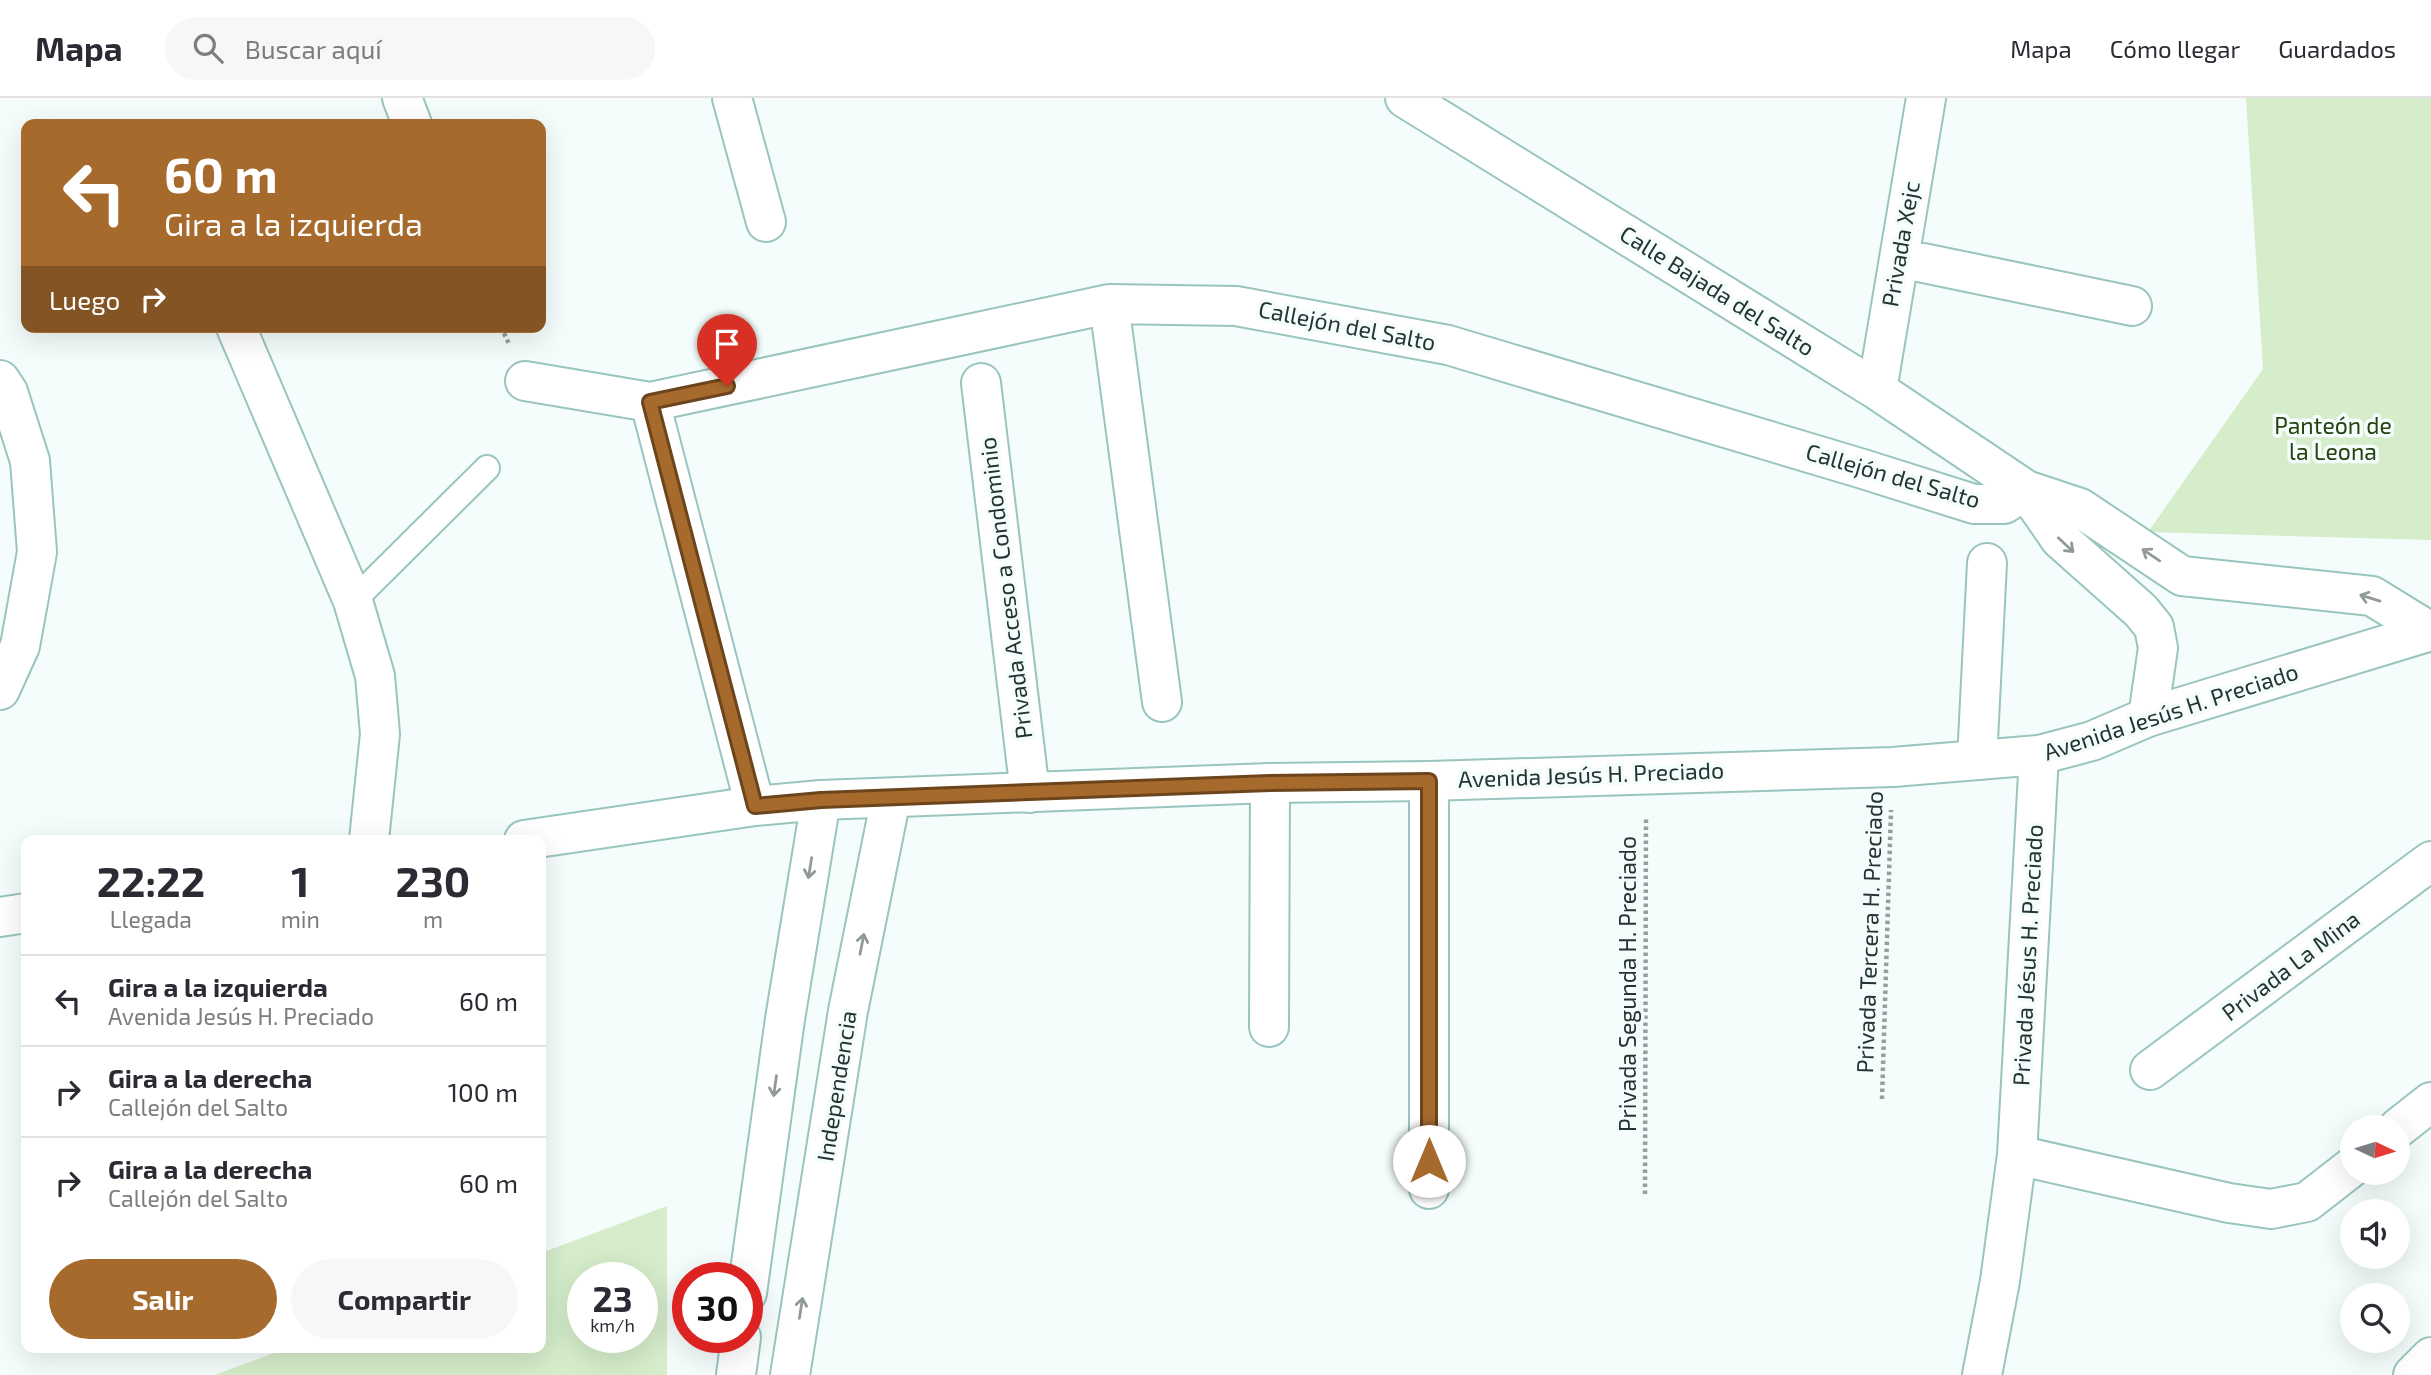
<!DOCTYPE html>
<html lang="es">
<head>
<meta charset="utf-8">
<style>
  body { margin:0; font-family:"Exo 2",sans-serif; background:#f7f7f7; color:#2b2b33; height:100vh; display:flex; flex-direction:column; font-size:26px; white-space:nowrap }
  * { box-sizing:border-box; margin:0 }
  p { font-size:23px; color:#7c7c81 }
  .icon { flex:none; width:38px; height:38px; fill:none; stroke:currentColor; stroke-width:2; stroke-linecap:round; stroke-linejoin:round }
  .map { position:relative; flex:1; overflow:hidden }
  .details { position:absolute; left:21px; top:737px; width:525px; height:518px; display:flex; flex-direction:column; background:#fff; border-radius:14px; box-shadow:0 7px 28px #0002 }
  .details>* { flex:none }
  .top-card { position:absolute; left:21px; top:21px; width:525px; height:214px; border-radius:14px; box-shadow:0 7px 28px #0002; background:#a66a2d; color:#fff; overflow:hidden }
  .needle { width:46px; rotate:94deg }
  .controls { position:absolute; left:2340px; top:1017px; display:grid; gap:14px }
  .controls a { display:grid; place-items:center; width:70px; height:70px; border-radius:50%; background:#fff; box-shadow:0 7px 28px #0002; font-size:35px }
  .speed { position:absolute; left:567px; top:1164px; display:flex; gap:14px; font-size:35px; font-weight:700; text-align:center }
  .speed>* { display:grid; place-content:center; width:91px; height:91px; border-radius:50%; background:#fff; box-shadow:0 7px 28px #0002; line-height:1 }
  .speed small { font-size:18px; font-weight:400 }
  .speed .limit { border:10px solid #d22; background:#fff; color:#111 }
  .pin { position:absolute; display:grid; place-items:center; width:60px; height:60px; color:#fff; margin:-72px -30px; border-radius:50% 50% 50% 0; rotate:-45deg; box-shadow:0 0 7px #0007 }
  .pin .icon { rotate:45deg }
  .me { position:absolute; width:77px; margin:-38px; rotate:0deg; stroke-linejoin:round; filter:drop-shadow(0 0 5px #0008) }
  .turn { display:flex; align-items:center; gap:24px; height:147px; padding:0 28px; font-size:32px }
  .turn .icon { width:91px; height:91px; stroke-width:2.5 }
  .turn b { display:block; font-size:49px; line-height:60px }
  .then { display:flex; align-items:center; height:66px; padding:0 28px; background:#0003; gap:14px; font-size:26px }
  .eta { display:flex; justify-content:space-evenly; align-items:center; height:119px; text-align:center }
  .eta b { font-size:42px; font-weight:700; line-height:49px }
  .action { display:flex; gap:14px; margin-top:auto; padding:14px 28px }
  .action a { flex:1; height:80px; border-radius:42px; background:#a66a2d; color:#fff; font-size:28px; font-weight:700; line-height:80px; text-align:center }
  .action a+a { background:#f7f7f7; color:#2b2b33 }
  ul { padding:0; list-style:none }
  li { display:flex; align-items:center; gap:21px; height:91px; padding:0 28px; border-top:2px solid #e1e1e2 }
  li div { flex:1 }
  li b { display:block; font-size:26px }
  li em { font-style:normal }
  header { display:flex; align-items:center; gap:42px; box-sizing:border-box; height:98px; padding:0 35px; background:#fff; border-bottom:2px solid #e1e1e2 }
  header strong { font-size:33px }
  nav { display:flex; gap:38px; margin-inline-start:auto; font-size:24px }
  .search { width:490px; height:63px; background:#f7f7f7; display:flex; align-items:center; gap:18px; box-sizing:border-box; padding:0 24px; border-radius:38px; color:#7c7c81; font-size:26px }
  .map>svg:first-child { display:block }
  .green { fill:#d5edcb; fill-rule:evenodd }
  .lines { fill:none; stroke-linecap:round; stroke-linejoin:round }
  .lane-casing { stroke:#99c5be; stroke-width:28 }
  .street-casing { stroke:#99c5be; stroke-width:42 }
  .secondary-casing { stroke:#99c5be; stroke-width:42 }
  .path { stroke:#93a09e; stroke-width:4.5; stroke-dasharray:3.5 3.5; stroke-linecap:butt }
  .lane { stroke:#fff; stroke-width:24 }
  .street { stroke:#fff; stroke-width:38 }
  .secondary { stroke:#fff; stroke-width:38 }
  .oneway { stroke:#919a98 }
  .route-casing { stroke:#6c451d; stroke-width:18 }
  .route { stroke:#a66a2d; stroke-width:12 }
  .labels { text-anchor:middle; stroke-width:7; stroke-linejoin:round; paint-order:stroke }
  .street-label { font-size:23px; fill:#233532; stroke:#f4fdfb }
  .park-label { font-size:23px; fill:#22430d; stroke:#f4fdfb }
</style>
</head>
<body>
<header>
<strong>Mapa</strong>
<div class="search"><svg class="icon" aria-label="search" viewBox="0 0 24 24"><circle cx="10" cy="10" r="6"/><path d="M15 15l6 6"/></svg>Buscar aquí</div>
<nav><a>Mapa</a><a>Cómo llegar</a><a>Guardados</a></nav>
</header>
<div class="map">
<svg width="2431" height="1277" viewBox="0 0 2431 1277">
  <rect width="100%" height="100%" fill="#f4fdfb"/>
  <path class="green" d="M2246,0H2431V442L2148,434L2263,271Z
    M667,1108V1277H214L288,1250H541V1155ZM583,1180H642V1239H583Z"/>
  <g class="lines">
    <g class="lane-casing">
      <path id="lane" d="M353,503L487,370"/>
    </g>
    <g class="street-casing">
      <path id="street" d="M402,0L412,26
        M732,0L766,124
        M1405,0L1877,292L2026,392L2080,410L2182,478L2372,498L2429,533
        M1899,160L2132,208
        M1109,206L1162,604
        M236,229L353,503L375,578L380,636L369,742
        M0,282L8,294L30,363L37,454L20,548L0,592
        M525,283L650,304L1109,206L1236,208L1448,247L1863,371L1974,406H2004L2026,392
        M981,285L1030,695
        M1877,292L1926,0
        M650,304L755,708
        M2026,392L2060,441L2141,513L2154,529L2158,550L2148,619
        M1977,662L1987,465
        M1429,683V1091
        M524,742L755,708L821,702
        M0,819L26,815
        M1269,929L1270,685
        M2150,972L2431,763
        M2398,1030L2431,1004
        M2017,1057L2229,1105L2271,1111L2307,1104L2352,1069
        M1982,1277L2000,1183L2017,1057L2039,657
        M2413,1277L2431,1259"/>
    </g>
    <g class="secondary-casing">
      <path id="secondary" d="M747,1195L785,921L821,702L1270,685L1429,683L1893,669L2039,657L2092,643L2148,619L2431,533
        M736,1277L741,1239
        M790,1277L848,913L891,700"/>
    </g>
    <path class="path" d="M501,229L510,248
      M1882,1001L1891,712
      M1645,1096L1646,718"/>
    <use href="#lane" class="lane"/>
    <use href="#street" class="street"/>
    <use href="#secondary" class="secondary"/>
  </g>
  <defs><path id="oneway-shaft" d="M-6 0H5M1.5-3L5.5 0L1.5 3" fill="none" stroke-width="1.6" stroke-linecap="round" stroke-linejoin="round" transform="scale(1.75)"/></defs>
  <g class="oneway">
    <use href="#oneway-shaft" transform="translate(2066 447) rotate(43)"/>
    <use href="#oneway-shaft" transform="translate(2151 457) rotate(-146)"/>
    <use href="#oneway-shaft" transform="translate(2370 500) rotate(-163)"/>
    <use href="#oneway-shaft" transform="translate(810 770) rotate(99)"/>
    <use href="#oneway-shaft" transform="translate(862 846) rotate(-79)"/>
    <use href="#oneway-shaft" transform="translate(775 988) rotate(98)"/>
    <use href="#oneway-shaft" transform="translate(801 1210) rotate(-81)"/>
  </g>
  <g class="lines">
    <g class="route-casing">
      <path id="route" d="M727,288L650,304L755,708L821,702L1270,685L1429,683V1063"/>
    </g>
    <use href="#route" class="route"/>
  </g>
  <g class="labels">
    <g class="street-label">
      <text transform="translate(1901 146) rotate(-80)" y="8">Privada Xejc</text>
      <text transform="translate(1717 193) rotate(32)" y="8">Calle Bajada del Salto</text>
      <text transform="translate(1347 228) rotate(11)" y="8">Callejón del Salto</text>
      <text transform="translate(1893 378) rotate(16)" y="8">Callejón del Salto</text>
      <text transform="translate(1006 490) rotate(-97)" y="8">Privada Acceso a Condominio</text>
      <text transform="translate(2171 614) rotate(-18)" y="8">Avenida Jesús H. Preciado</text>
      <text transform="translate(1591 677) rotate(-2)" y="8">Avenida Jesús H. Preciado</text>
      <text transform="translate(1870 834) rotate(-88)" y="8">Privada Tercera H. Preciado</text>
      <text transform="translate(2028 857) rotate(-87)" y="8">Privada Jésus H. Preciado</text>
      <text transform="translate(2291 868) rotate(-37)" y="8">Privada La Mina</text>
      <text transform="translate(1628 886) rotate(-90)" y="8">Privada Segunda H. Preciado</text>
      <text transform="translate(837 988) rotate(-81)" y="8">Independencia</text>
    </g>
    <g class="park-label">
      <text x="2333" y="336">Panteón de<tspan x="2333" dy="26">la Leona</tspan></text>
    </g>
  </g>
</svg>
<div class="controls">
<a><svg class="needle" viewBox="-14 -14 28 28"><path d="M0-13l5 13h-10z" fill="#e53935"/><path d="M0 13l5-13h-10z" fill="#7c7c81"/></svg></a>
<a><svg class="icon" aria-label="sound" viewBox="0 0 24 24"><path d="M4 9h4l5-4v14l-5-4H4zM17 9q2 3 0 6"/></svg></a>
<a><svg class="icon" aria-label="search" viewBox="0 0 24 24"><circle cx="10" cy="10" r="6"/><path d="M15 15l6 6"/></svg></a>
</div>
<div class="speed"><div>23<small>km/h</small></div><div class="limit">30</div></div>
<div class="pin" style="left:727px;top:288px;background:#d93025"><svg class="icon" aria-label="arrive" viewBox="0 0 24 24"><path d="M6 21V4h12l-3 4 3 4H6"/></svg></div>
<svg class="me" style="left:1429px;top:1063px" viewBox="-20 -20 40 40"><circle r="19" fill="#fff"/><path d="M0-13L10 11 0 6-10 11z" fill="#a66a2d"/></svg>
<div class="top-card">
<div class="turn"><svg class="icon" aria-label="left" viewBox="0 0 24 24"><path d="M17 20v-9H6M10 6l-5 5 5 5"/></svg><div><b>60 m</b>Gira a la izquierda</div></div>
<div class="then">Luego<svg class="icon" aria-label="right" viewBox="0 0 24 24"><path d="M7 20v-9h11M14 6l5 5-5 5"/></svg></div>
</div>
<section class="details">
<div class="eta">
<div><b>22:22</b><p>Llegada</p></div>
<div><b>1</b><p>min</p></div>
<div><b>230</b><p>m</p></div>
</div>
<ul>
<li><svg class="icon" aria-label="left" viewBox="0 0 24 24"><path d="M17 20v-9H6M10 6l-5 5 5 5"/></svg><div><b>Gira a la izquierda</b><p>Avenida Jesús H. Preciado</p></div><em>60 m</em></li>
<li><svg class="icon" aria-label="right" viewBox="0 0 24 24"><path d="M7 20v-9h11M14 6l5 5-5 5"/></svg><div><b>Gira a la derecha</b><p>Callejón del Salto</p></div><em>100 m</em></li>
<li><svg class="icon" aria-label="right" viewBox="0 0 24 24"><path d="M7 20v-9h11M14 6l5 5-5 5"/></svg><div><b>Gira a la derecha</b><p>Callejón del Salto</p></div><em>60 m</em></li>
</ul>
<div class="action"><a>Salir</a><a>Compartir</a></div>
</section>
</div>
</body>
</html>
